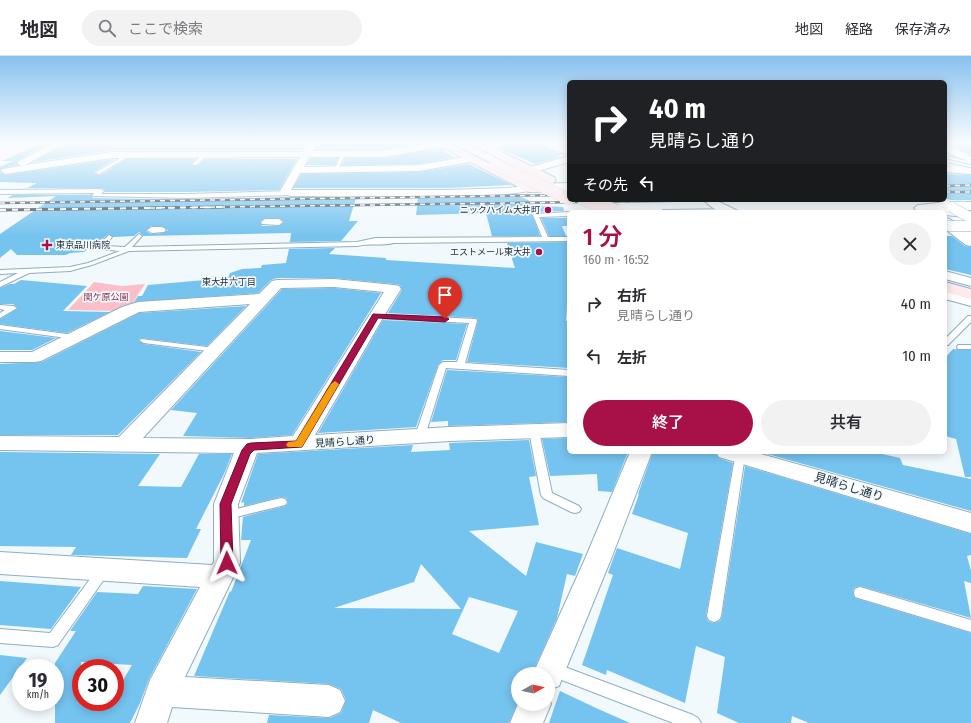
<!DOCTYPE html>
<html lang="ja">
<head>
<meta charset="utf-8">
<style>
  body { margin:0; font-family:"Fira Sans Condensed","Noto Sans JP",sans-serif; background:#f2f2f3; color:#2b2b33; height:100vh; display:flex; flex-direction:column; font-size:15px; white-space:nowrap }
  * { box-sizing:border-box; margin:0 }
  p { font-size:13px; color:#7c7c81 }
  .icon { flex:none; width:22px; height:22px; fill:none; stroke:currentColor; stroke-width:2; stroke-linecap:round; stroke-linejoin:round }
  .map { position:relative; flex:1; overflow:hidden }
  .drawer { position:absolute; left:567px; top:154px; width:380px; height:244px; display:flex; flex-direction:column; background:#fff; border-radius:6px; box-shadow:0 2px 10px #0003 }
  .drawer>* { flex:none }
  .top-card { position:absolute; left:567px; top:24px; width:380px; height:122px; border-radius:6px; box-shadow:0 2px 10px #0003; background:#202124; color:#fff; overflow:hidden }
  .needle { width:26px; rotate:82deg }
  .tools { position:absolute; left:511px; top:611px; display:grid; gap:8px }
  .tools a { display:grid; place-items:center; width:44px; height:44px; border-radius:50%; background:#fff; box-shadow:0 2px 10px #0003; font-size:20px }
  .speed { position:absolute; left:12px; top:603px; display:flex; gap:8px; font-size:20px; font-weight:700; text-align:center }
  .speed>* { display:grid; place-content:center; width:52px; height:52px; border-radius:50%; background:#fff; box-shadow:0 2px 10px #0003; line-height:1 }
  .speed small { font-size:10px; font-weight:400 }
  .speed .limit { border:6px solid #d22; background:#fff; color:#111 }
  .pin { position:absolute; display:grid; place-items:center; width:34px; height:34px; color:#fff; margin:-41px -17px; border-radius:50% 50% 50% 0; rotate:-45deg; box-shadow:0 0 4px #0007 }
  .pin .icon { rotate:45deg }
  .me { position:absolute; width:44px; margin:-22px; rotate:359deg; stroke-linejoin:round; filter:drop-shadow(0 0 3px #0008) }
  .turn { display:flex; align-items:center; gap:14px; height:84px; padding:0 16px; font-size:18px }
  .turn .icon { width:52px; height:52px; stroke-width:2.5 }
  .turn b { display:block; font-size:28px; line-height:34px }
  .then { display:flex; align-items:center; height:38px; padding:0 16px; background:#0003; gap:8px; font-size:15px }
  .round { display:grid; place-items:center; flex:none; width:42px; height:42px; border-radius:21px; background:#f2f2f3 }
  .overview { display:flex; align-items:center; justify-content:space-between; height:68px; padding:0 16px }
  h1 { font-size:24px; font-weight:600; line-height:30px; color:#a71148 }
  .cta { display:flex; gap:8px; margin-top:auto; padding:8px 16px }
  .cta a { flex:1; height:46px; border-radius:24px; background:#a71148; color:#fff; font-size:16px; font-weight:600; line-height:46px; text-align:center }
  .cta a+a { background:#f2f2f3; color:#2b2b33 }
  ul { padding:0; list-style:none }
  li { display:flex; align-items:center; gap:12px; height:52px; padding:0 16px }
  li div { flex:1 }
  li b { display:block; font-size:15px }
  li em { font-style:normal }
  header { display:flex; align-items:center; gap:24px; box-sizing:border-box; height:56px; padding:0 20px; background:#fff; border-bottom:1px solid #e1e1e2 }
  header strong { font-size:19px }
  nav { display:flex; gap:22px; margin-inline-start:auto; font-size:14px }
  .search { width:280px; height:36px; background:#f2f2f3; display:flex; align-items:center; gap:10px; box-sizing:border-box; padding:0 14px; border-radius:22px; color:#7c7c81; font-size:15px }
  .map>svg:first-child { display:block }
  .green { fill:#fcbfc9 }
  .building { fill:#75c3ef; fill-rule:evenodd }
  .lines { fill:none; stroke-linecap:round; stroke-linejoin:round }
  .service-casing { stroke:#8daec3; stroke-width:2 }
  .pedestrian-casing { stroke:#8daec3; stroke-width:2 }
  .minor-casing { stroke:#8daec3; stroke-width:2 }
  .tertiary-casing { stroke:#8daec3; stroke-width:2 }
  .secondary-casing { stroke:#8daec3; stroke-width:2 }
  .service { fill:#fff; fill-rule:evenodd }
  .pedestrian { fill:#fff; fill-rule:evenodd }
  .minor { fill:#fff; fill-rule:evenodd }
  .tertiary { fill:#fff; fill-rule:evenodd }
  .secondary { fill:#feeaed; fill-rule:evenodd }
  .rail-far1-casing { stroke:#445058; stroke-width:2.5 }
  .rail-casing { stroke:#445058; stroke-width:3 }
  .rail-far1 { stroke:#f2f9fd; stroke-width:1.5; stroke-dasharray:5; stroke-linecap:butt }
  .rail { stroke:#f2f9fd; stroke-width:2; stroke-dasharray:6; stroke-linecap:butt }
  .pedestrian-bridge-far1-casing { stroke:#8daec3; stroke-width:8; stroke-linecap:butt }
  .pedestrian-bridge-casing { stroke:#8daec3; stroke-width:11; stroke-linecap:butt }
  .secondary-bridge-far1-casing { stroke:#8daec3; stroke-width:12; stroke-linecap:butt }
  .secondary-bridge-casing { stroke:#8daec3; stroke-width:16; stroke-linecap:butt }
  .pedestrian-bridge-far1 { stroke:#fff; stroke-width:8 }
  .pedestrian-bridge { stroke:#fff; stroke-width:10 }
  .secondary-bridge-far1 { stroke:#feeaed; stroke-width:12 }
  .secondary-bridge { stroke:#feeaed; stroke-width:15 }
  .route { fill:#a71148; stroke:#6d0b2f }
  .slow { fill:#f59e0b }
  .poi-dot { fill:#a71148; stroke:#f2f9fd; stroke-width:1.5 }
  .labels { text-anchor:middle; stroke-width:3.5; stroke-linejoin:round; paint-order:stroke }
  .far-poi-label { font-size:9px; fill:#202d35; stroke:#f2f9fd; text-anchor:end }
  .far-neighbourhood-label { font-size:9px; fill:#202d35; stroke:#f2f9fd }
  .far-park-label { font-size:9px; fill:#8d2e47; stroke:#f2f9fd }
  .street-label { font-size:10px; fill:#202d35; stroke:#f2f9fd }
  .near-street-label { font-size:12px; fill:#202d35; stroke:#f2f9fd }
</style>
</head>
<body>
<header>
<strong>地図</strong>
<div class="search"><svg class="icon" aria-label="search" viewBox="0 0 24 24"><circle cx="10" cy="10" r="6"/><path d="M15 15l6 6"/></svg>ここで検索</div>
<nav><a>地図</a><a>経路</a><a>保存済み</a></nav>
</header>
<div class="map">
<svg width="971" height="667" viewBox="0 0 971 667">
  <rect width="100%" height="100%" fill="#f2f9fd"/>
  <path class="green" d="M94,226L122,230L145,228L130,251L120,255L68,254Z"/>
  <path class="building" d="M41,87H50L18,104L16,107L17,109L2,112L0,114V111L13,105H2Z
    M67,87H307L302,94H112L33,106Z
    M314,87H418L384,94H315L316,90Z
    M511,87H533L563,98L558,100L561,101L535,108L498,92Z
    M945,87H971V98L968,97Z
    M441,92L444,94L443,96L455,101L419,108L342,109L345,102H384Z
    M310,102H338L335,109H306Z
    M115,103L94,116V118L100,119L126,103H195L192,109L197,110L205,103H297L279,134L187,136H105V134L101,132H27L37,127L0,126V116L6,119Z
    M469,108L512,129L448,132H293L301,118L419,116Z
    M945,118L971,119V144H950L945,142Z
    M516,138L539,150L563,151L564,155L534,156L532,158L540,180H492L486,157L416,159L418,142Z
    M13,139H91L93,142L187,144L288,141L356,142L349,165H358L341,185L290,186L291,177L143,180L139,176L134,180L113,181L109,178L84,196L70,197L66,199H17L11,193L0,202V178L56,140L7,142ZM265,162H279L284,166L279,170H262L260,166ZM151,170H161L168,174L164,177L151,178L146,175Z
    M541,162H567L569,170H562L566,180H549Z
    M945,180H952L965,190L971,191V219L945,213Z
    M569,186V224L566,265H569V312L467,306L478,265L477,262L388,257L402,234L400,229L394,228L334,222H277L271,224L258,237L134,246L138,240H142L148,229L228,222L230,217L242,213L261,212L262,209L286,207L289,193L335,192L329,198L386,202V204L515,212L507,187Z
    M21,224L87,230L63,255L110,256L67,277L0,268V263L18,252L13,248H0V232L10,228H14Z
    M334,232L381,237L292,379L251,382L183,380L197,357L171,354L282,233Z
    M246,250L207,290L140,282L139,285L144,288L201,296L118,379H0V308L42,306L139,257Z
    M383,264L467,268L456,304H443L438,309L416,371L318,377Z
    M0,275L56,282L32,294H0Z
    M953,293L971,294V421H965L956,383L945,380V302Z
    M447,314L569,321V366L448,370V365L431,366Z
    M569,382V396H628L612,436L598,435L597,418L550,420L542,383Z
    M529,384L536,420L529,421L539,469L469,475L526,520L536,486L583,498L575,520L567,518L557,562L532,618H518V646L509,667H401L373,654L369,667H267L269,659L330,662L341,657L346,644L341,633L329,628L194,620L230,535L231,536L251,484H241L243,461L285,450L288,447L286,442L281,441L244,450V446L241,447L258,398L413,389L411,396L450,394L449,387ZM421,508L461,553L334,552L414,526ZM469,541L518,555L499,597L452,578Z
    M0,396L160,398L138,430L181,431L199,398H232L224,418L196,473H201L187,502L71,499L76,491L0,490Z
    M653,396H715L719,402L733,407L706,560L708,565L713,567L720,565L722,560L745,410L971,478V499L967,500L971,515V527L964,525L971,562L860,530L854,532L853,537L855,542L971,577V667H809L792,660L791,667H739L717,657L725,601L696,590L685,647L607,614L606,619L582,609L613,519L608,517L617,492L680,513L688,477L632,458L639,438H638Z
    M760,396H873L900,402L903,409L971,423V455Z
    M0,525L81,531L51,573L0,569Z
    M143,530L197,533L149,623L140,647L130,667H55V607L76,575H70L97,536L138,538ZM81,606L132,609L115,638V646H81Z
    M0,599L27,602L0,639Z
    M560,635L596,652L630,667H549Z"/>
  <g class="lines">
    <g class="service-casing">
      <path id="service" d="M343,97L345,98L338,114L334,115L341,98Z
        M127,98L131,99L99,118L95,117Z
        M203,98L207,99L197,109H193V107Z
        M945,100L971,106V108L945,102Z
        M945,107L965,111L967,112L965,113L945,109Z
        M101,133L104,135L101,138H187L291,135L294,137L291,139L187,142L93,140L92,139L95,137L0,138V134Z
        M729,153V155L727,156H660L663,154Z
        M945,155L966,157L969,159L966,161L945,159V156H943Z
        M569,156V160L539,161L548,181H569V185L394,187C382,190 369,187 357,190L129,195L92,209L70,215L29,217L0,231V226L18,217L0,218V214L70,211L88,207L120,195L99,193L100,187L109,179L112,181L105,190L125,191L139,178L142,180L132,191L357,186L375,182L542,181L533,159L534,158Z
        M0,249L13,250L17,252L0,262V257L5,254L0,253Z
        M373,258L476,263L477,265L465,307L569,314V320L446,312L425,380L424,382H416L415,380L439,309L443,306H457L469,267L376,262L372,260Z
        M968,260H971V266L948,289H945V283Z
        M0,269L74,279L78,281L74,283L0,273Z
        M141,283L215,292L219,294L215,296L144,287L140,285Z
        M958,289H971V293H958L957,291Z
        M534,372L537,373L539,375L552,437L579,450L581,453L579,456L575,457L571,456L543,442L541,439L529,375L531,373Z
        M736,396H744L745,399L721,560L719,564L714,566L709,564L707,560Z
        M281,442L285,443L287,446L285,449L228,463L224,462L222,459L224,456L228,455Z
        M103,510L107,511L109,515L107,519L58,589L53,591L0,587V573L50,577L99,511Z
        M860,531L971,564V576L855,541L854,537L855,533Z
        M554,607L693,659L698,662L701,667H673L554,621L549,619L547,614L549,609Z"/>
    </g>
    <g class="pedestrian-casing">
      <path id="pedestrian" d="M701,144H713L717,147L713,149Z
        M948,146L951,147L952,149L951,151L926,154L927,156H918L914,152L918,149Z
        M265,163H279L283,166L279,169L262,168L261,166Z
        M960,167L971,174V181L959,175L955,170Z
        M161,171L164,172L166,174L164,176L152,177L147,174L152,171Z"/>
    </g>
    <g class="minor-casing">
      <path id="minor" d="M54,87H66L25,109L112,96H303L308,88L311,87L315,90L312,95H384L429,87H445L444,90L441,91L384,101H309L304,111L419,109L470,100L475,103L470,106L419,115L300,117L291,134H448L508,132L530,129L535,132C525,145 321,140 291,140L281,137L280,135L300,101L112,102L6,118L1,115L2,113L21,110L17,107L19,105Z
        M493,87H510L485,95L480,92L482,90Z
        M534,87H549L569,93V99Z
        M963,97L971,100V107L958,100Z
        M569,100V106L531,117L526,114L527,112Z
        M715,144L736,154L738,156C727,156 715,156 707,147L709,145Z
        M945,215L971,222V230L945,223Z
        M334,223L394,229L399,230L401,233L384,260L315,379L450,371L569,367V381L450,385L257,397L238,448L240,507L185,621L329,629L340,634L345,645L340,656L329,661L172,651L167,667H135L150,624L200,531L0,518V496L212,509L214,506V448L234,397L0,394V380L119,381L250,248L139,256L41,305L35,306H0V296H32L122,251L138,246L259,238L272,225L277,224ZM334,231L384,236L293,380L251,383L143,382L281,232Z
        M945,233L971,240V250L945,243Z
        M630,396H652L611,503L559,630L548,634V618H533L585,503Z
        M716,396H754L971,457V477L719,401Z
        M548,641L551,648L543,667H510L518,648H548Z"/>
    </g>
    <g class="tertiary-casing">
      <path id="tertiary" d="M945,89L967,98L968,100L963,103L945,96Z
        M945,110L971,112V118L945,116Z
        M569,127V135L530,136L526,135L524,132L526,129L530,128Z
        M971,146V154L929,156L928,152C934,144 961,146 971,146Z
        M945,162L950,163L971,179V190L966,189L945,173Z"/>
    </g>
    <g class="secondary-casing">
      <path id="secondary" d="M434,87H448L526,125L537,126L542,125L469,87H483L554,121L556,124C550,132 534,137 526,135Z
        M945,226L971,233V243L945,236Z"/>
    </g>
    <use href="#service" class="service"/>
    <use href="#pedestrian" class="pedestrian"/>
    <use href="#minor" class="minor"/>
    <use href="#tertiary" class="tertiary"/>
    <use href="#secondary" class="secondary"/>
    <g class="rail-far1-casing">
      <path id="rail-far1" d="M945,130L971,129
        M945,136H971
        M0,147L569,139
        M150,152L732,144"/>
    </g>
    <g class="rail-casing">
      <path id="rail" d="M0,154L223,151"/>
    </g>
    <use href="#rail-far1" class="rail-far1"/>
    <use href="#rail" class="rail"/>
    <g class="pedestrian-bridge-far1-casing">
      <path id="pedestrian-bridge-far1" d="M944,147L953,152"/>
    </g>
    <g class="pedestrian-bridge-casing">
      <path id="pedestrian-bridge" d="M951,151L971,162
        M945,170H971"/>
    </g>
    <g class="secondary-bridge-far1-casing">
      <path id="secondary-bridge-far1" d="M495,108L569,143
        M583,144L605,152"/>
    </g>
    <g class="secondary-bridge-casing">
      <path id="secondary-bridge" d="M602,151L616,156"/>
    </g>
    <use href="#pedestrian-bridge-far1" class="pedestrian-bridge-far1"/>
    <use href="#pedestrian-bridge" class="pedestrian-bridge"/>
    <use href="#secondary-bridge-far1" class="secondary-bridge-far1"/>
    <use href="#secondary-bridge" class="secondary-bridge"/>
  </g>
  <linearGradient id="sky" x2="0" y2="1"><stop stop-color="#88c1ef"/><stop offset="0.48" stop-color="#f9fcfe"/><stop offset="1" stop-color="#f9fcfe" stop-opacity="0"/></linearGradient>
  <rect width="971" height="181" fill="url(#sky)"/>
  <path class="route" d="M373,258L445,261L449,263L445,266L378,262L302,391L254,394L250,398L231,448L233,507L231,511L227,513L222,511L221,507L220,448L242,394L247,388L251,387L296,385Z"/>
  <path class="slow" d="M335,325L339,328L302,391H288L286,389L288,386L296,385L331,328Z"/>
  <g class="poi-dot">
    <circle cx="548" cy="154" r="4"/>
    <path d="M45 183h4v4h4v4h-4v4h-4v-4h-4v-4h4z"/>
    <circle cx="539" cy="196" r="4"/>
  </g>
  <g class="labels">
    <g class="far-poi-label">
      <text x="540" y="157">ニックハイム大井町</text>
      <text x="56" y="192" text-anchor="start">東京品川病院</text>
      <text x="531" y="199">エストメール東大井</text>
    </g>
    <g class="far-neighbourhood-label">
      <text x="229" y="229">東大井六丁目</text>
    </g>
    <g class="far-park-label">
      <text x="106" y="244">関ケ原公園</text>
    </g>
    <g class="street-label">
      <text transform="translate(345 385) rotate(-4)" y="4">見晴らし通り</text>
    </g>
    <g class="near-street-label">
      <text transform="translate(849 431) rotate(17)" y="4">見晴らし通り</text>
    </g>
  </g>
</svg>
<div class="tools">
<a><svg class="needle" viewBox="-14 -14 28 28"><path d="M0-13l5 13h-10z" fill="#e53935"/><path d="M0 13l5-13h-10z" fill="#7c7c81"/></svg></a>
</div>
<div class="speed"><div>19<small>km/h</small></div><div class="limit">30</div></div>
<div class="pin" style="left:445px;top:263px;background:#d93025"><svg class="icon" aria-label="arrive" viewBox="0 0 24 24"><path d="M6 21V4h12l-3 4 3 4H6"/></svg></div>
<svg class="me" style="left:227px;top:507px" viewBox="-20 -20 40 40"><path d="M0-17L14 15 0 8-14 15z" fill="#a71148" stroke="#fff" stroke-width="4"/></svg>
<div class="top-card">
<div class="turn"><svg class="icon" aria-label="right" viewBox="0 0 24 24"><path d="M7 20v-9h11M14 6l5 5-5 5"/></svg><div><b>40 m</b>見晴らし通り</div></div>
<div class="then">その先<svg class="icon" aria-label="left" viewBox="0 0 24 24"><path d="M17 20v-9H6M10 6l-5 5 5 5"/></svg></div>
</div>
<section class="drawer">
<div class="overview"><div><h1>1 分</h1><p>160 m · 16:52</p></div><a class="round"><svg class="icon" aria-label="close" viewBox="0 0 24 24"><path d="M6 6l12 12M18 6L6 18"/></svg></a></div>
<ul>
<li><svg class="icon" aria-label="right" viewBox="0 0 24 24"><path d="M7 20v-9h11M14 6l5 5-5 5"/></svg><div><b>右折</b><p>見晴らし通り</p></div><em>40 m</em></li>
<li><svg class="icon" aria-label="left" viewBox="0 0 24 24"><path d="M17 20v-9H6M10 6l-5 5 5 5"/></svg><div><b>左折</b></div><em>10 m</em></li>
</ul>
<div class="cta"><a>終了</a><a>共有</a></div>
</section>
</div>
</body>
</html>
